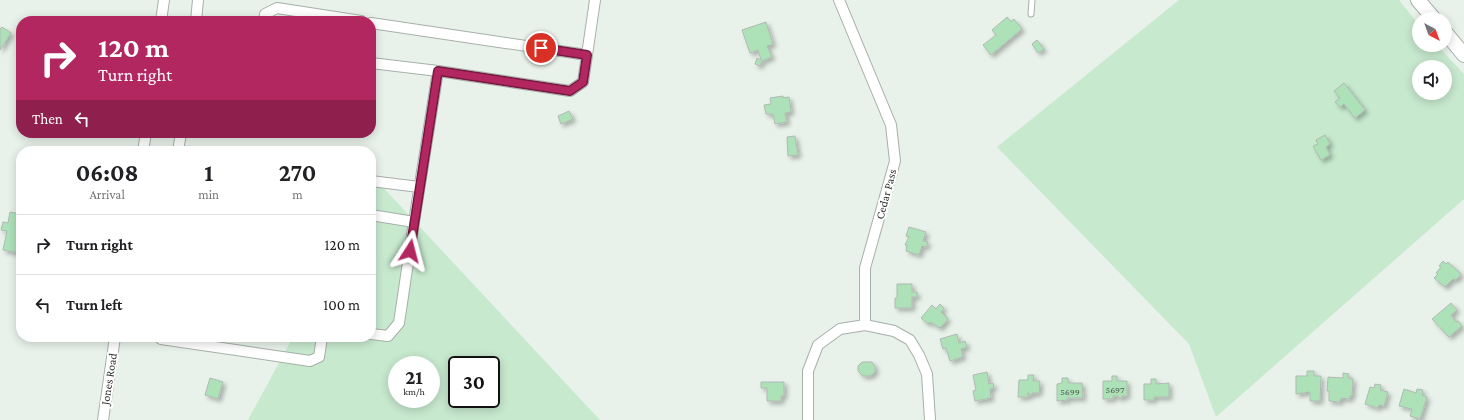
<!DOCTYPE html>
<html lang="en">
<head>
<meta charset="utf-8">
<style>
  body { margin:0; font-family:"Crimson Pro",serif; background:#f2f2f2; color:#202124; height:100vh; display:flex; flex-direction:column; font-size:15px; white-space:nowrap }
  * { box-sizing:border-box; margin:0 }
  p { font-size:13px; color:#757577 }
  .icon { flex:none; width:22px; height:22px; fill:none; stroke:currentColor; stroke-width:2; stroke-linecap:round; stroke-linejoin:round }
  .map { position:relative; flex:1; overflow:hidden }
  .panel { position:absolute; left:16px; top:146px; width:360px; height:196px; display:flex; flex-direction:column; background:#fff; border-radius:16px; box-shadow:0 2px 10px #0003 }
  .panel>* { flex:none }
  .guide { position:absolute; left:16px; top:16px; width:360px; height:122px; border-radius:16px; box-shadow:0 2px 10px #0003; background:#b32761; color:#fff; overflow:hidden }
  .needle { width:26px; rotate:139deg }
  .controls { position:absolute; left:1412px; top:12px; display:grid; gap:8px }
  .controls a { display:grid; place-items:center; width:40px; height:40px; border-radius:50%; background:#fff; box-shadow:0 2px 10px #0003; font-size:20px }
  .speed { position:absolute; left:388px; top:356px; display:flex; gap:8px; font-size:20px; font-weight:700; text-align:center }
  .speed>* { display:grid; place-content:center; width:52px; height:52px; border-radius:50%; background:#fff; box-shadow:0 2px 10px #0003; line-height:1 }
  .speed small { font-size:10px; font-weight:400 }
  .speed .limit { border:2px solid #111; border-radius:6px; background:#fff; color:#111 }
  .pin { position:absolute; display:grid; place-items:center; width:34px; height:34px; color:#fff; margin:-17px; border:2px solid #fff; border-radius:50%; box-shadow:0 1px 4px #0007 }
  .me { position:absolute; width:44px; margin:-22px; rotate:9deg; stroke-linejoin:round; filter:drop-shadow(0 0 3px #0008) }
  .turn { display:flex; align-items:center; gap:14px; height:84px; padding:0 16px; font-size:18px }
  .turn .icon { width:52px; height:52px; stroke-width:2.5 }
  .turn b { display:block; font-size:28px; line-height:34px }
  .then { display:flex; align-items:center; height:38px; padding:0 16px; background:#0003; gap:8px; font-size:15px }
  .eta { display:flex; justify-content:space-evenly; align-items:center; height:68px; text-align:center }
  .eta b { font-size:24px; font-weight:700; line-height:28px }
  ul { padding:0; list-style:none }
  li { display:flex; align-items:center; gap:12px; height:60px; padding:0 16px; border-top:1px solid #e0e0e0 }
  li div { flex:1 }
  li b { display:block; font-size:15px }
  li em { font-style:normal }
  .map>svg:first-child { display:block }
  .green { fill:#c7e9ce; fill-rule:evenodd }
  .building { fill:#ade2b9; stroke:#b0bab2; filter:url(#shadow) }
  .lines { fill:none; stroke-linecap:round; stroke-linejoin:round }
  .lane-casing { stroke:#a7b0a9; stroke-width:7 }
  .street-casing { stroke:#a7b0a9; stroke-width:12 }
  .secondary-casing { stroke:#a7b0a9; stroke-width:16 }
  .lane { stroke:#fff; stroke-width:5 }
  .street { stroke:#fff; stroke-width:10 }
  .secondary { stroke:#fff; stroke-width:14 }
  .route-casing { stroke:#74193f; stroke-width:10 }
  .route { stroke:#b32761; stroke-width:7 }
  .labels { text-anchor:middle; stroke-width:4; stroke-linejoin:round; paint-order:stroke }
  .number-label { font-size:10px; fill:#516154 }
  .street-label { font-size:12px; fill:#323633; stroke:#fff }
</style>
</head>
<body>
<div class="map">
<svg width="1464" height="420" viewBox="0 0 1464 420">
  <defs>
    <filter id="shadow"><feDropShadow dx="3" dy="3" stdDeviation="2" flood-color="#0004"/></filter>
  </defs>
  <rect width="100%" height="100%" fill="#e8f2ea"/>
  <path class="green" d="M1179,0H1399L1419,25V45H1437L1464,74V199L1216,417L1189,344L997,147ZM1419,67H1445V93H1419Z
    M377,181L600,420H248L293,337H371V192ZM397,365H431V399H397ZM457,365H491V399H457Z"/>
  <path class="building" d="M1007,17L1011,22L1014,19L1022,29L991,55L983,45L996,35L992,30Z
    M766,22L773,44L767,46L772,57L762,61L760,66L755,64L757,58L761,60L758,50L750,53L742,30Z
    M2,27L11,33L0,50V29Z
    M1037,40L1044,49L1038,53L1032,44Z
    M1344,83L1365,110L1355,118L1344,104L1340,107L1335,102L1340,98L1334,91Z
    M783,96V98L789,97L791,112L785,113L787,122L775,124L773,114H766L764,105L771,104L770,98Z
    M569,111L573,119L561,124L558,116Z
    M1325,135L1330,144L1326,147L1330,155L1321,160L1313,146L1318,144L1316,140Z
    M795,136L798,155L788,156L787,137Z
    M10,212L21,214V241L19,253L3,250L7,231L1,230L3,222L8,223Z
    M909,227L926,232L923,241L928,242L926,247L922,246L919,255L906,251L907,245H905L909,237L906,236Z
    M1443,261L1446,264L1448,262L1461,274L1456,280L1453,279L1445,287L1434,278L1438,274L1436,273L1441,267L1439,266Z
    M897,284H912V292H917V297H912V308H895V298H897Z
    M1451,303L1457,310L1451,315L1456,322L1458,321L1462,326L1449,337L1432,319Z
    M940,304L944,308L941,312L948,319L940,328L930,322L928,324L921,318L932,305L936,309Z
    M957,334L959,343L965,341L967,347L961,349L963,357L950,361L946,348L943,349L940,339Z
    M862,362H872L875,367V372L870,376H863L858,371V366Z
    M1307,371H1314V376H1321L1320,401H1310V392L1296,394V376H1307Z
    M987,372L989,384L993,383L994,388L990,389L991,398L975,401L973,391L976,390L973,375Z
    M1343,373L1349,374L1348,378L1353,379L1352,396H1350V399L1341,398L1340,402L1329,401V391H1327L1328,377L1343,378Z
    M1028,375H1034L1033,381H1040L1039,393H1032V395H1029V393H1028V397H1018L1019,380H1028Z
    M1112,376H1117V381H1127V396H1122V398H1118V396H1113V399H1103V381H1112Z
    M210,378L223,382L218,399L205,395Z
    M1062,378H1068V383H1082L1083,398H1067L1068,400L1057,401V384L1062,383Z
    M1151,379H1156V384L1169,383V397H1154V400H1144V384H1151Z
    M761,382H784V396H781V401H767V388H761Z
    M1375,384L1381,385L1380,390L1388,392L1384,406L1379,405L1378,408L1365,404L1370,387L1374,388Z
    M1404,389L1416,393L1417,389L1423,390L1422,395L1427,397L1420,419L1410,416L1412,409L1399,406Z"/>
  <g class="lines">
    <g class="lane-casing">
      <path id="lane" d="M1031,14L1032,0"/>
    </g>
    <g class="street-casing">
      <path id="street" d="M839,0L891,125L895,161L865,268V325
        M161,21L164,0
        M196,21L198,0
        M264,21L265,14L277,8L361,21
        M371,23L587,55L583,82L570,91L438,71L371,63
        M587,55L595,0
        M143,151L146,133
        M178,151L181,133
        M371,181L419,187
        M371,215L414,222L438,71
        M371,334L388,336L399,323L414,222
        M159,337L161,339L310,361L319,357L322,337
        M103,420L115,337
        M808,420V371L818,345L840,329L865,325L894,331L910,340L919,355L927,374L930,420"/>
    </g>
    <g class="secondary-casing">
      <path id="secondary" d="M1418,0L1434,19
        M1445,32L1464,55"/>
    </g>
    <use href="#lane" class="lane"/>
    <use href="#street" class="street"/>
    <use href="#secondary" class="secondary"/>
  </g>
  <g class="lines">
    <g class="route-casing">
      <path id="route" d="M410,251L438,71L570,91L583,82L587,55L541,48"/>
    </g>
    <use href="#route" class="route"/>
  </g>
  <g class="labels">
    <g class="number-label">
      <text x="1115" y="393">5697</text>
      <text x="1070" y="395">5699</text>
    </g>
    <g class="street-label">
      <text transform="translate(886 194) rotate(-75)" y="4">Cedar Pass</text>
      <text transform="translate(109 379) rotate(-81)" y="4">Jones Road</text>
    </g>
  </g>
</svg>
<div class="controls">
<a><svg class="needle" viewBox="-14 -14 28 28"><path d="M0-13l5 13h-10z" fill="#e53935"/><path d="M0 13l5-13h-10z" fill="#757577"/></svg></a>
<a><svg class="icon" aria-label="sound" viewBox="0 0 24 24"><path d="M4 9h4l5-4v14l-5-4H4zM17 9q2 3 0 6"/></svg></a>
</div>
<div class="speed"><div>21<small>km/h</small></div><div class="limit">30</div></div>
<div class="pin" style="left:541px;top:48px;background:#d93025"><svg class="icon" aria-label="arrive" viewBox="0 0 24 24"><path d="M6 21V4h12l-3 4 3 4H6"/></svg></div>
<svg class="me" style="left:410px;top:251px" viewBox="-20 -20 40 40"><path d="M0-17L14 15 0 8-14 15z" fill="#b32761" stroke="#fff" stroke-width="4"/></svg>
<div class="guide">
<div class="turn"><svg class="icon" aria-label="right" viewBox="0 0 24 24"><path d="M7 20v-9h11M14 6l5 5-5 5"/></svg><div><b>120 m</b>Turn right</div></div>
<div class="then">Then<svg class="icon" aria-label="left" viewBox="0 0 24 24"><path d="M17 20v-9H6M10 6l-5 5 5 5"/></svg></div>
</div>
<section class="panel">
<div class="eta">
<div><b>06:08</b><p>Arrival</p></div>
<div><b>1</b><p>min</p></div>
<div><b>270</b><p>m</p></div>
</div>
<ul>
<li><svg class="icon" aria-label="right" viewBox="0 0 24 24"><path d="M7 20v-9h11M14 6l5 5-5 5"/></svg><div><b>Turn right</b></div><em>120 m</em></li>
<li><svg class="icon" aria-label="left" viewBox="0 0 24 24"><path d="M17 20v-9H6M10 6l-5 5 5 5"/></svg><div><b>Turn left</b></div><em>100 m</em></li>
</ul>
</section>
</div>
</body>
</html>
